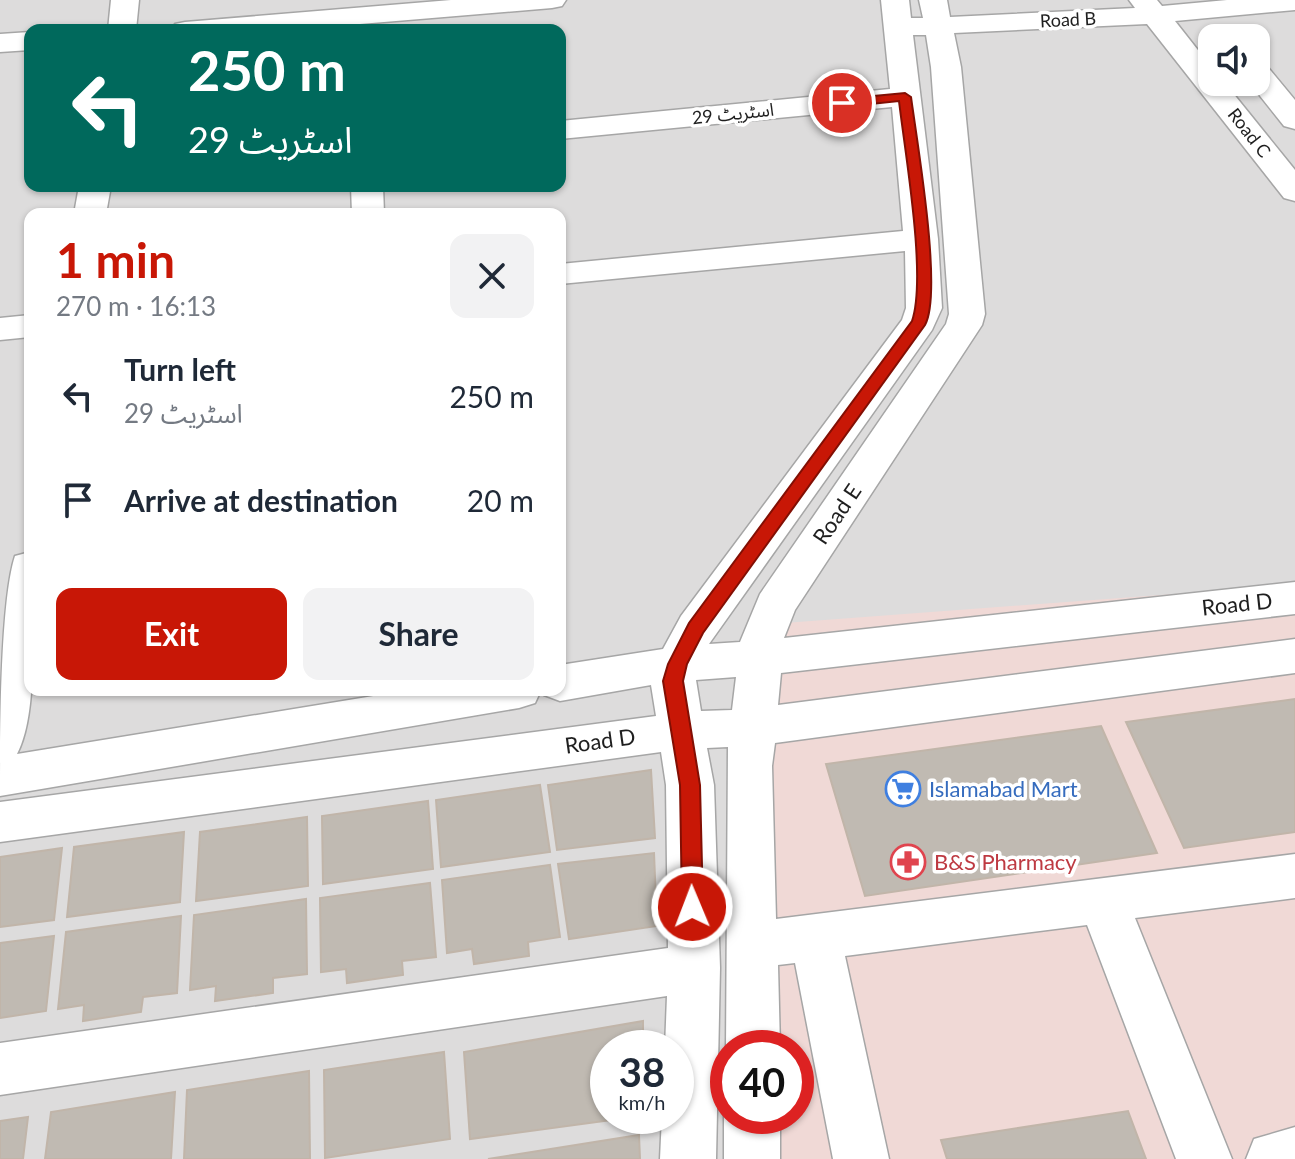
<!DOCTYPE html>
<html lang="en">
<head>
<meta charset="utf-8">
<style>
  body { margin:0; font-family:Lato,"Noto Sans Arabic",sans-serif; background:#f2f2f3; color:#1f2937; height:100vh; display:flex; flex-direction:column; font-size:30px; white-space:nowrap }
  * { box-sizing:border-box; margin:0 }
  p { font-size:26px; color:#747a83 }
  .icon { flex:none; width:44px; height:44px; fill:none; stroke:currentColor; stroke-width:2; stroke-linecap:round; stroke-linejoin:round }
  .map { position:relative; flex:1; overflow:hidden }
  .panel { position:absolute; left:24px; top:208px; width:542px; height:488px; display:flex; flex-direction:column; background:#fff; border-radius:16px; box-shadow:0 2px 6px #0004 }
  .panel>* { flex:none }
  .banner { position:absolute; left:24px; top:24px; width:542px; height:168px; border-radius:16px; box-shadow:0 2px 6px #0004; background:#00695c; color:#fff; overflow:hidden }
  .controls { position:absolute; left:1198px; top:24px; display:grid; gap:16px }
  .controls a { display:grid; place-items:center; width:72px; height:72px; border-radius:16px; background:#fff; box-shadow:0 2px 6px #0004; font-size:40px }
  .speed { position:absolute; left:590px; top:1030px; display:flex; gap:16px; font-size:40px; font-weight:700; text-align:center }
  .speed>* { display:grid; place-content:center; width:104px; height:104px; border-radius:50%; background:#fff; box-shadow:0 2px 6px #0004; line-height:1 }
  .speed small { font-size:20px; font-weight:400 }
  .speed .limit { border:12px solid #d22; background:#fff; color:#111 }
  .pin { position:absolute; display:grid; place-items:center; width:68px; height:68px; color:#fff; margin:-34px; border:4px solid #fff; border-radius:50%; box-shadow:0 2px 8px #0007 }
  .me { position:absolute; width:88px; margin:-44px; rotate:359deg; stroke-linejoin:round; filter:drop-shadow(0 0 6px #0008) }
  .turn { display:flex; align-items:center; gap:28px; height:168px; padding:0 32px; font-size:36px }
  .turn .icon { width:104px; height:104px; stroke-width:2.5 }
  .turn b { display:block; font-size:56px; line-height:68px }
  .round { display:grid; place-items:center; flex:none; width:84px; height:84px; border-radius:16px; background:#f2f2f3 }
  .headline { display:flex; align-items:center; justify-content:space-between; height:136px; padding:0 32px }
  h1 { font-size:48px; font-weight:700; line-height:60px; color:#c81706 }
  .primary-button { display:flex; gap:16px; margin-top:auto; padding:16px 32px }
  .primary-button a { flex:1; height:92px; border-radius:16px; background:#c81706; color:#fff; font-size:32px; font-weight:700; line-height:92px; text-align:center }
  .primary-button a+a { background:#f2f2f3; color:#1f2937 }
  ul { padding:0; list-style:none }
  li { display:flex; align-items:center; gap:24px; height:104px; padding:0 32px }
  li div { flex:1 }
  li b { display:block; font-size:30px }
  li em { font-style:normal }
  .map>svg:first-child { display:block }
  .residential { fill:#dddcdc; fill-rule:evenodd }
  .commercial { fill:#f0d9d6 }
  .building { fill:#c0bab2; stroke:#c1b5a9; stroke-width:2 }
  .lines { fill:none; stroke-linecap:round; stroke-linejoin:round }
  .minor-casing { stroke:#a6a6a6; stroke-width:3 }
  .minor { fill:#fff; fill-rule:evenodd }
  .route { fill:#c81706; stroke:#820f04; stroke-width:2 }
  .labels { text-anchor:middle; stroke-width:7; stroke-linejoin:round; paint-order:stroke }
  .far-street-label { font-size:18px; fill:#1f1f1f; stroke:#fff }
  .street-label { font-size:22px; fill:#1f1f1f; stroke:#fff }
  .shop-label { font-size:22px; fill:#366cbe; stroke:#fff; text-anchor:start }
  .health-label { font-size:22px; fill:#be3a42; stroke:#fff; text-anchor:start }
</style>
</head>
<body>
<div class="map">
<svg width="1295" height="1159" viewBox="0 0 1295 1159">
  <rect width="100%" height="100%" fill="#f0ede6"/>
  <path class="residential" d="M0,0H1295V585L728,1048V1116L772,1159H0ZM30,30H560V186H30ZM1212,38H1256V82H1212ZM30,214H560V690H30ZM608,1048H676V1116H608Z"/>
  <path class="commercial" d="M1295,585V1159H772V1116H796V1048H772L771,624Z"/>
  <path class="building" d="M1295,699V832L1184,848L1126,722Z
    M1101,726L1157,853L865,896L826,764Z
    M651,770L655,838L557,850L548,785Z
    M540,785L550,852L441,867L436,800Z
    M428,801L433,869L323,884L322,816Z
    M307,817L308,886L196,901L200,832Z
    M184,832L180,902L67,917L74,847Z
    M62,848L54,920L0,927V857Z
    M654,853L657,926L569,939L558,864Z
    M550,865L560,937L528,942L529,956L474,964L472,949L447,953L442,880Z
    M430,883L436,957L402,961L403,975L347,983L346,969L321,972L320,898Z
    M306,899L307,974L273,978V993L215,1001L216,986L190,990L194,915Z
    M181,916L177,993L143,997L141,1012L83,1021L84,1005L58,1009L66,932Z
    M54,936L46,1011L0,1018V943Z
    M643,1021V1048H608V1116H641L470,1139L464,1052Z
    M444,1052L450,1139L325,1158L324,1070Z
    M309,1071L310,1159H184L187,1090Z
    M175,1092L171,1159H45L51,1112Z
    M1128,1111L1146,1159H947L941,1140Z
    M28,1117L23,1159H0V1121Z
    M639,1135L640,1159H488Z"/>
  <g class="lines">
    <g class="minor-casing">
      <path id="minor" d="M111,0H139L136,30H108Z
        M451,0H566L562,6L552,8L288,30H171L175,24L185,22Z
        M881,0H909L911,18H923L919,0H947L950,17L1135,8L1129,0H1157L1162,6L1227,0H1295V10L1175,21L1212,68V82H1224L1295,170V201L1284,198L1147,24L954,33L961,67L985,314L982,325L795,610L784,638L1295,582V614L781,673L778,705L1295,639V673L775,743L772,766L776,919L1295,854V898L1135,918L1232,1159H1176L1087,925L845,956L889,1159H833L795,963L778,965L780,1048H728V1052L726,1048L728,747L707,748L714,785L720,968L716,1159H660L662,1116H676V1048H665L667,996L0,1095V1043L668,948L666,785L661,752L0,842V802L656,716L651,685L560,701L544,695L541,690L535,703L519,708L0,796C0,738 0,602 15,556L30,552C30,607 41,708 17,754L410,690H560V665L663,649L681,616L902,320L906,308L905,251L560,284V264L903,231L892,107L560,139V121L890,89ZM913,35H926L931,67L949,314L946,324L760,594L740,642L709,644L932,330L942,308L938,239ZM736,677L732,710L701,711L696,680Z
        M30,32V50L0,52V34Z
        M1256,62L1266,65L1295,100V129L1284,126L1249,82H1256Z
        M79,186H111L106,214H74Z
        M351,186H383L384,214H352Z
        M30,315V337L0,340V318Z
        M728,1107V1116H780V1159H724V1116Z
        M1295,1127V1159H1246L1254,1139Z"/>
    </g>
    <use href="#minor" class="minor"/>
  </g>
  <path class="route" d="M905,93L911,97C917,142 943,292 925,325L703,633L687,664L683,681L700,785L703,907L700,914L692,917L685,914L682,907L680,785L663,681L668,664L689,623L912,321C927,277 905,153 899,101L842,107L836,103L842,99Z"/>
  <defs>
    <g id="supermarket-ring" transform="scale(1.8)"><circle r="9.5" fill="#fff" stroke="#3f7fe0" stroke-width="1.5"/><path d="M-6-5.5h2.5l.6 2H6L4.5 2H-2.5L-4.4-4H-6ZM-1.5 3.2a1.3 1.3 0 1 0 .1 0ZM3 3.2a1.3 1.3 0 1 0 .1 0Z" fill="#3f7fe0"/></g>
    <g id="pharmacy-ring" transform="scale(1.8)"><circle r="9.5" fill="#fff" stroke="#e0444e" stroke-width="1.5"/><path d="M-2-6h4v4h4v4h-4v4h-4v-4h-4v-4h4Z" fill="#e0444e"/></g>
  </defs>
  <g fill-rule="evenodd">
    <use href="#supermarket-ring" x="903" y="789"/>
    <use href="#pharmacy-ring" x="908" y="862"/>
  </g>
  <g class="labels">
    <g class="far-street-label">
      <text transform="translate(1068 20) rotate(-3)" y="6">Road B</text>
      <text transform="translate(733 114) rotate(-6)" y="6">اسٹریٹ 29</text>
      <text transform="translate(1249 133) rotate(52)" y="6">Road C</text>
    </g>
    <g class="street-label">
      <text transform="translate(837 514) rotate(-56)" y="8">Road E</text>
      <text transform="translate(1237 604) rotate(-6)" y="8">Road D</text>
      <text transform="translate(600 741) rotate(-8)" y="8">Road D</text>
    </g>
    <g class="shop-label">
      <text x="929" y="797">Islamabad Mart</text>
    </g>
    <g class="health-label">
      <text x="934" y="870">B&amp;S Pharmacy</text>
    </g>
  </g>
</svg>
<div class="controls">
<a><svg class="icon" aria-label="sound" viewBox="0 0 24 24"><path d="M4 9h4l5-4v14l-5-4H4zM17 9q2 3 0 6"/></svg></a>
</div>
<div class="speed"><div>38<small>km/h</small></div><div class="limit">40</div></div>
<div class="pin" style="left:842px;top:103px;background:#d93025"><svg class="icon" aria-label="arrive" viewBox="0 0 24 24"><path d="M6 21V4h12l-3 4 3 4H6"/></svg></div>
<svg class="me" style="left:692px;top:907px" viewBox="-20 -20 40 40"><circle r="17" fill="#c81706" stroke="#fff" stroke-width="3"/><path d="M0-11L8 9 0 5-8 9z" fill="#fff"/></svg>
<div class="banner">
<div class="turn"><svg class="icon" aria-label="left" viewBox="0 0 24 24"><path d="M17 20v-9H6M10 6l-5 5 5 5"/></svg><div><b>250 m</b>اسٹریٹ 29</div></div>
</div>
<section class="panel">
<div class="headline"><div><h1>1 min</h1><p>270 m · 16:13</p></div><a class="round"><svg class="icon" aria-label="close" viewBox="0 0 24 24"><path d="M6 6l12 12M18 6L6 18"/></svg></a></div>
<ul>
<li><svg class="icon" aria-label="left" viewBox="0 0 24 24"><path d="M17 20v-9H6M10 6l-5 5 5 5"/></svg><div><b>Turn left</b><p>اسٹریٹ 29</p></div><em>250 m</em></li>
<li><svg class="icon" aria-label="arrive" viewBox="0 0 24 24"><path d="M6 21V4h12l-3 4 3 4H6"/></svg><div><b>Arrive at destination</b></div><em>20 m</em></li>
</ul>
<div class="primary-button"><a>Exit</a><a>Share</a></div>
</section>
</div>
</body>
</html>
